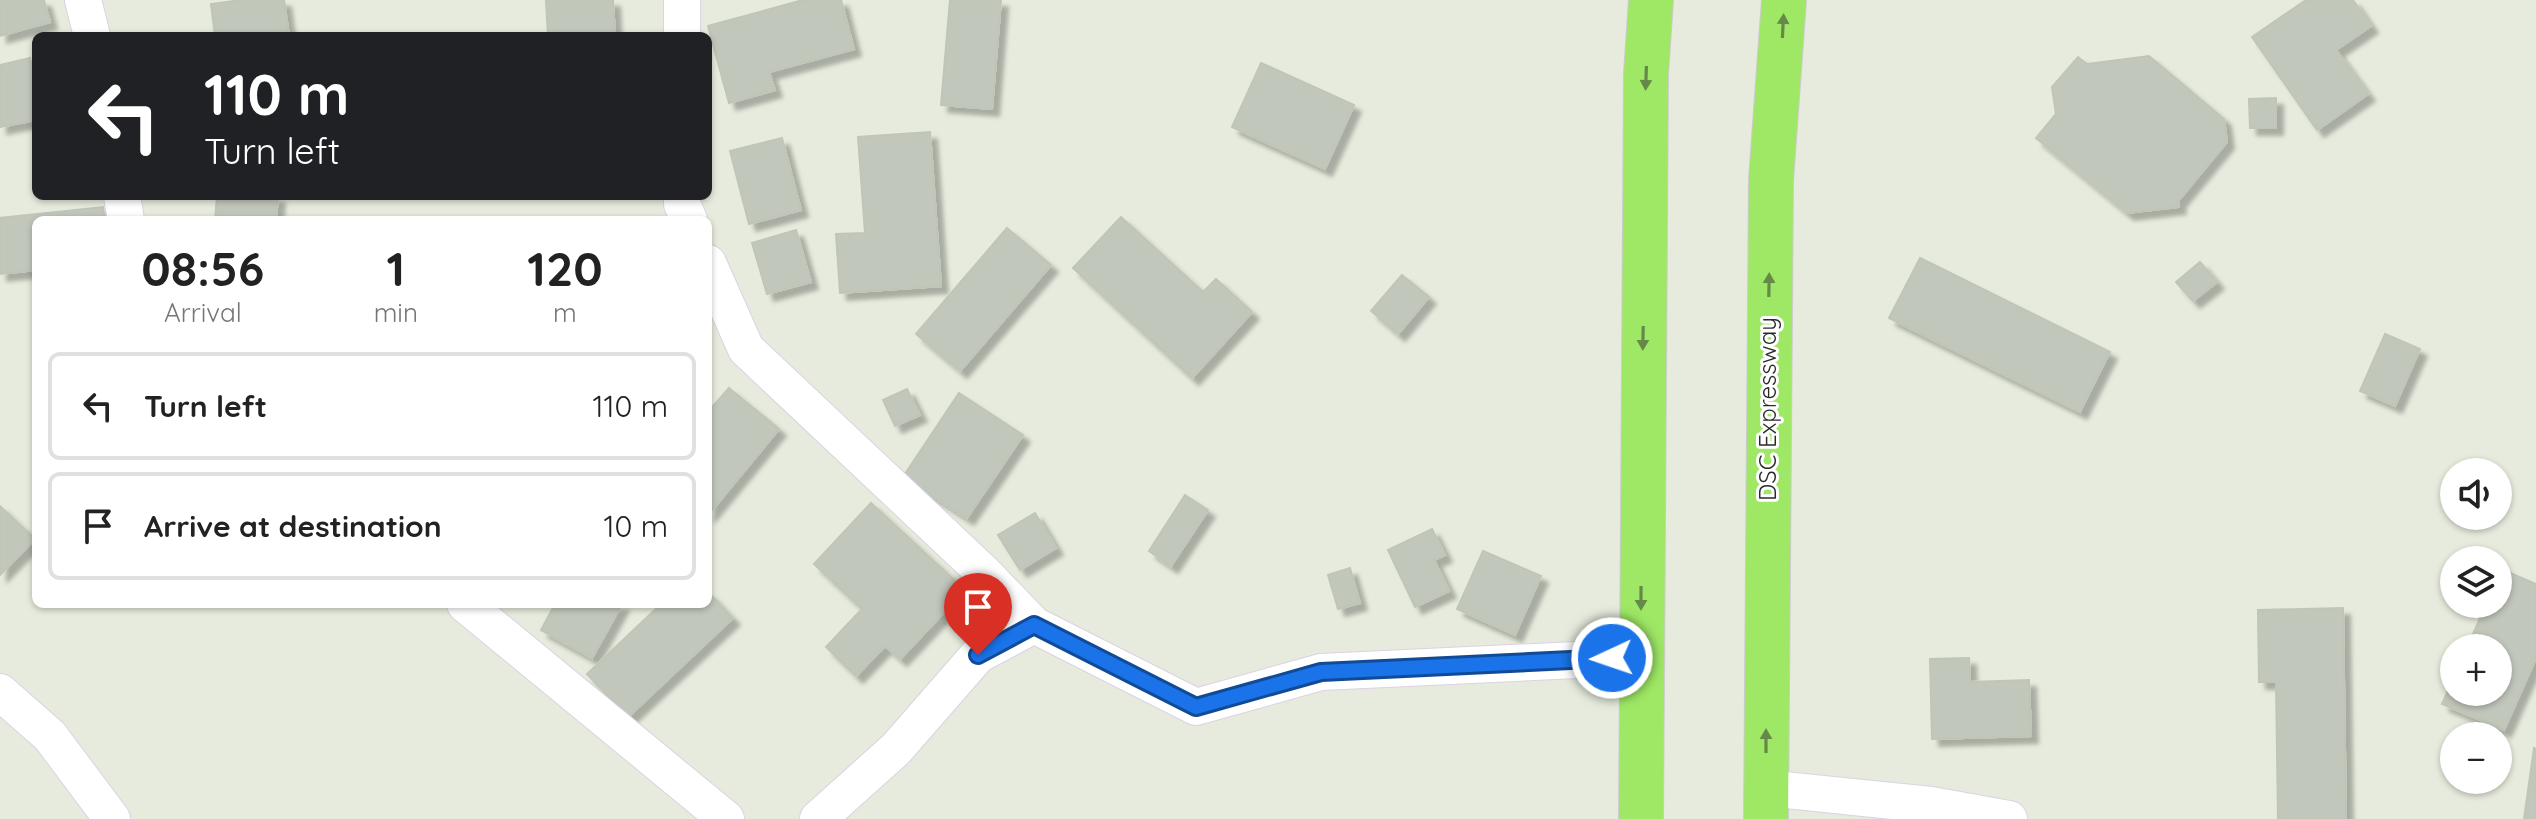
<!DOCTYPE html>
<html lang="en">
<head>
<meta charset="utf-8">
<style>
  body { margin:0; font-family:Quicksand,sans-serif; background:#f2f2f2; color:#222; height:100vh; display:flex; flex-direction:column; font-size:30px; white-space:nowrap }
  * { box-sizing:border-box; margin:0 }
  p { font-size:26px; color:#767676 }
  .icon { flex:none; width:44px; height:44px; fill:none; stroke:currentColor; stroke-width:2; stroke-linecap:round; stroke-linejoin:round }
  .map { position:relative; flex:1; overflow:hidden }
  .side { position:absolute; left:32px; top:216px; width:680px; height:392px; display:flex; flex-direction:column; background:#fff; border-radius:12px; box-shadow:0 2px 6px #0004 }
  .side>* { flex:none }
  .hud { position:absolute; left:32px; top:32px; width:680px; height:168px; border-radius:12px; box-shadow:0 2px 6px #0004; background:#202124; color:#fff; overflow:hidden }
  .buttons { position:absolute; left:2440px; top:458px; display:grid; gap:16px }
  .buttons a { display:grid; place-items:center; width:72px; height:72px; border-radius:50%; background:#fff; box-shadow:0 2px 6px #0004; font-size:40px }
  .pin { position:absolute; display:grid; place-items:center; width:68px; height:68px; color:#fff; margin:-82px -34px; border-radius:50% 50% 50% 0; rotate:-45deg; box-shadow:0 0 8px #0007 }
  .pin .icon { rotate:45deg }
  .me { position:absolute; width:88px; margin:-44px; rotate:267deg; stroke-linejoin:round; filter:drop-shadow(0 0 6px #0008) }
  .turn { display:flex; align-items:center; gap:28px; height:168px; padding:0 40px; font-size:36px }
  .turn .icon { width:104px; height:104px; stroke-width:2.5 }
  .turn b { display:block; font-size:56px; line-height:68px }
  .eta { display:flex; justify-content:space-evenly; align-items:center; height:136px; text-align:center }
  .eta b { font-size:48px; font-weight:700; line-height:56px }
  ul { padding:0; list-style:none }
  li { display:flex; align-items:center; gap:24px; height:108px; margin:0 16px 12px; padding:0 24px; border:4px solid #e0e0e0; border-radius:12px }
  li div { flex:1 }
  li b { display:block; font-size:30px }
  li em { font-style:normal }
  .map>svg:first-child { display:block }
  .building { fill:#c2c7bc; stroke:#bfc6b7; stroke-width:2; filter:url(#shadow) }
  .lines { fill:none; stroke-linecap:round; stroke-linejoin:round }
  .minor-casing { stroke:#dcd2e2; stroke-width:38 }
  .primary-casing { stroke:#ccc; stroke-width:46 }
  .minor { stroke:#fff; stroke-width:36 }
  .primary { stroke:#9ee865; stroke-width:44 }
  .oneway { fill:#648948 }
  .route-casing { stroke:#114b97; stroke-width:20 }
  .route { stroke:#1a73e8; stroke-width:14 }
  .labels { text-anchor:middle; stroke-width:6; stroke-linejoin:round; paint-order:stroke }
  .street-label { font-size:24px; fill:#2a2a2a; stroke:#fff }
</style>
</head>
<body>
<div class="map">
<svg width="2536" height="819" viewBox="0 0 2536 819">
  <defs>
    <filter id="shadow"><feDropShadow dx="7" dy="7" stdDeviation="2" flood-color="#0004"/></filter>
  </defs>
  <rect width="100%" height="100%" fill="#e6ebdd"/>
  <path class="building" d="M0,0H44L50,22L0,36Z
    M241,0H284L289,36H215L211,4Z
    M546,0H613L615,36H548Z
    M803,0H841L854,49L769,72L775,90L729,103L708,26Z
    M950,0H1001L992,109L941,105Z
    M2306,0H2353L2371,26L2336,50L2368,94L2317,130L2252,37Z
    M2149,56L2224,119L2227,142L2178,201L2179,207L2127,213L2036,138L2056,114L2052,87L2078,57L2087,64Z
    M30,58L36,84V120L0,127V65Z
    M1261,63L1354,105L1325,169L1232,127Z
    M2276,98V128H2250L2249,99Z
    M930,132L941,286L840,293L836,234L865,233L858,137Z
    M782,138L801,210L749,224L730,151Z
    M217,196H278L276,220H215Z
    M103,207L105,220H36V270L0,274V218Z
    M1121,217L1203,292L1216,279L1252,312L1192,378L1073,268Z
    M1007,228L1051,265L960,371L916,334Z
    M796,230L811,282L767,294L752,243Z
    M1920,258L2110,352L2080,412L1889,318Z
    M2200,262L2217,282L2193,301L2176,282Z
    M1402,275L1429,297L1398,334L1371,311Z
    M2385,334L2420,349L2395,406L2360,391Z
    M729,388L779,429L708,515V412Z
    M907,389L920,415L895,426L883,400Z
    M959,393L1023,435L967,518L903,477Z
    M1185,495L1208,510L1171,566L1149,551Z
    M871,503L965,590L900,659L885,646L856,676L826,647L862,609L814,564Z
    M0,506L35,539L0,575Z
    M1035,513L1056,548L1020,570L998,535Z
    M1432,529L1445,555L1434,560L1449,591L1415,607L1388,550Z
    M1483,551L1541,576L1515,635L1457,609Z
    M1350,568L1360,603L1338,609L1328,575Z
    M2501,569L2536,584V658L2504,730L2442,704L2454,677V692H2498V648H2467L2486,604H2498V577Z
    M708,592L733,618L628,717L587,674L661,604H708Z
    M555,604H622L592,658L541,630Z
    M2343,608L2346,819H2278L2276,682H2259L2258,610Z
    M1969,658L1970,682L2029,680L2031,736L1932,739L1930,659Z
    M2534,748L2536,749V819H2524Z"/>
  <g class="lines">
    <g class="minor-casing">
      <path id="minor" d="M83,0L92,36
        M682,0V36
        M122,196L126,220
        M682,196V204L689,220
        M708,263L746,349L983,572L1034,625
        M465,604L726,819
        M0,692L50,736L112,819
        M1766,788L1931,805L2009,819
        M818,819L896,749L978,655L1034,625L1196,707L1321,672L1641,657"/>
    </g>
    <g class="primary-casing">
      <path id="primary" d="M1641,819L1646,74L1651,0
        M1766,819L1771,180L1784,0"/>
    </g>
    <use href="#minor" class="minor"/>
    <use href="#primary" class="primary"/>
  </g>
  <defs><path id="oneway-solid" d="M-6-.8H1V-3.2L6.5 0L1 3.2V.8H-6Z" transform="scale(2)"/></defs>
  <g class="oneway">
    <use href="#oneway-solid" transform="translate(1783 26) rotate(-87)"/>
    <use href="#oneway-solid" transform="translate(1646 78) rotate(92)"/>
    <use href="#oneway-solid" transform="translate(1769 285) rotate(-89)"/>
    <use href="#oneway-solid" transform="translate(1643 338) rotate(91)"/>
    <use href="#oneway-solid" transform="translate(1641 598) rotate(90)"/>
    <use href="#oneway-solid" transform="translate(1766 741) rotate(-90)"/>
  </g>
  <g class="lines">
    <g class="route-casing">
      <path id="route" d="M978,655L1034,625L1196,707L1321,672L1612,658"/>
    </g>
    <use href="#route" class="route"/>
  </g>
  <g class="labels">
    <g class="street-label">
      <text transform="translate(1768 409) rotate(-90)" y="8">DSC Expressway</text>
    </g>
  </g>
</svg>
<div class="buttons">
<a><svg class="icon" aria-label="sound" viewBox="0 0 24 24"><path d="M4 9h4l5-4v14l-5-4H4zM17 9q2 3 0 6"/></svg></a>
<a><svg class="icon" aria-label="layers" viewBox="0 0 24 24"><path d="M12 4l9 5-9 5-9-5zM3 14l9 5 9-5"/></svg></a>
<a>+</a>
<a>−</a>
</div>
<div class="pin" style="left:978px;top:655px;background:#d93025"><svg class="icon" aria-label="arrive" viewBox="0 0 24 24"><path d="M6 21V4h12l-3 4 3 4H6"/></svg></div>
<svg class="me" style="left:1612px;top:658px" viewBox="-20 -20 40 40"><circle r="17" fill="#1a73e8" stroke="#fff" stroke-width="3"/><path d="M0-11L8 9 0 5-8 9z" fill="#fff"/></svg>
<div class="hud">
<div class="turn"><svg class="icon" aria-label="left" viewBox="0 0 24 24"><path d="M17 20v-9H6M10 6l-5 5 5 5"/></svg><div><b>110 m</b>Turn left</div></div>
</div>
<section class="side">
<div class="eta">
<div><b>08:56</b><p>Arrival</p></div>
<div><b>1</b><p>min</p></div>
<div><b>120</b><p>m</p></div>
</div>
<ul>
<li><svg class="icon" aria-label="left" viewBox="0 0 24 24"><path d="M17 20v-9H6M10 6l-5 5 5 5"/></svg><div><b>Turn left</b></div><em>110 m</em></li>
<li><svg class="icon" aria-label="arrive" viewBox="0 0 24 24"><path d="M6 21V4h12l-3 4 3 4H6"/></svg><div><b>Arrive at destination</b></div><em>10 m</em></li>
</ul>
</section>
</div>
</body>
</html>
